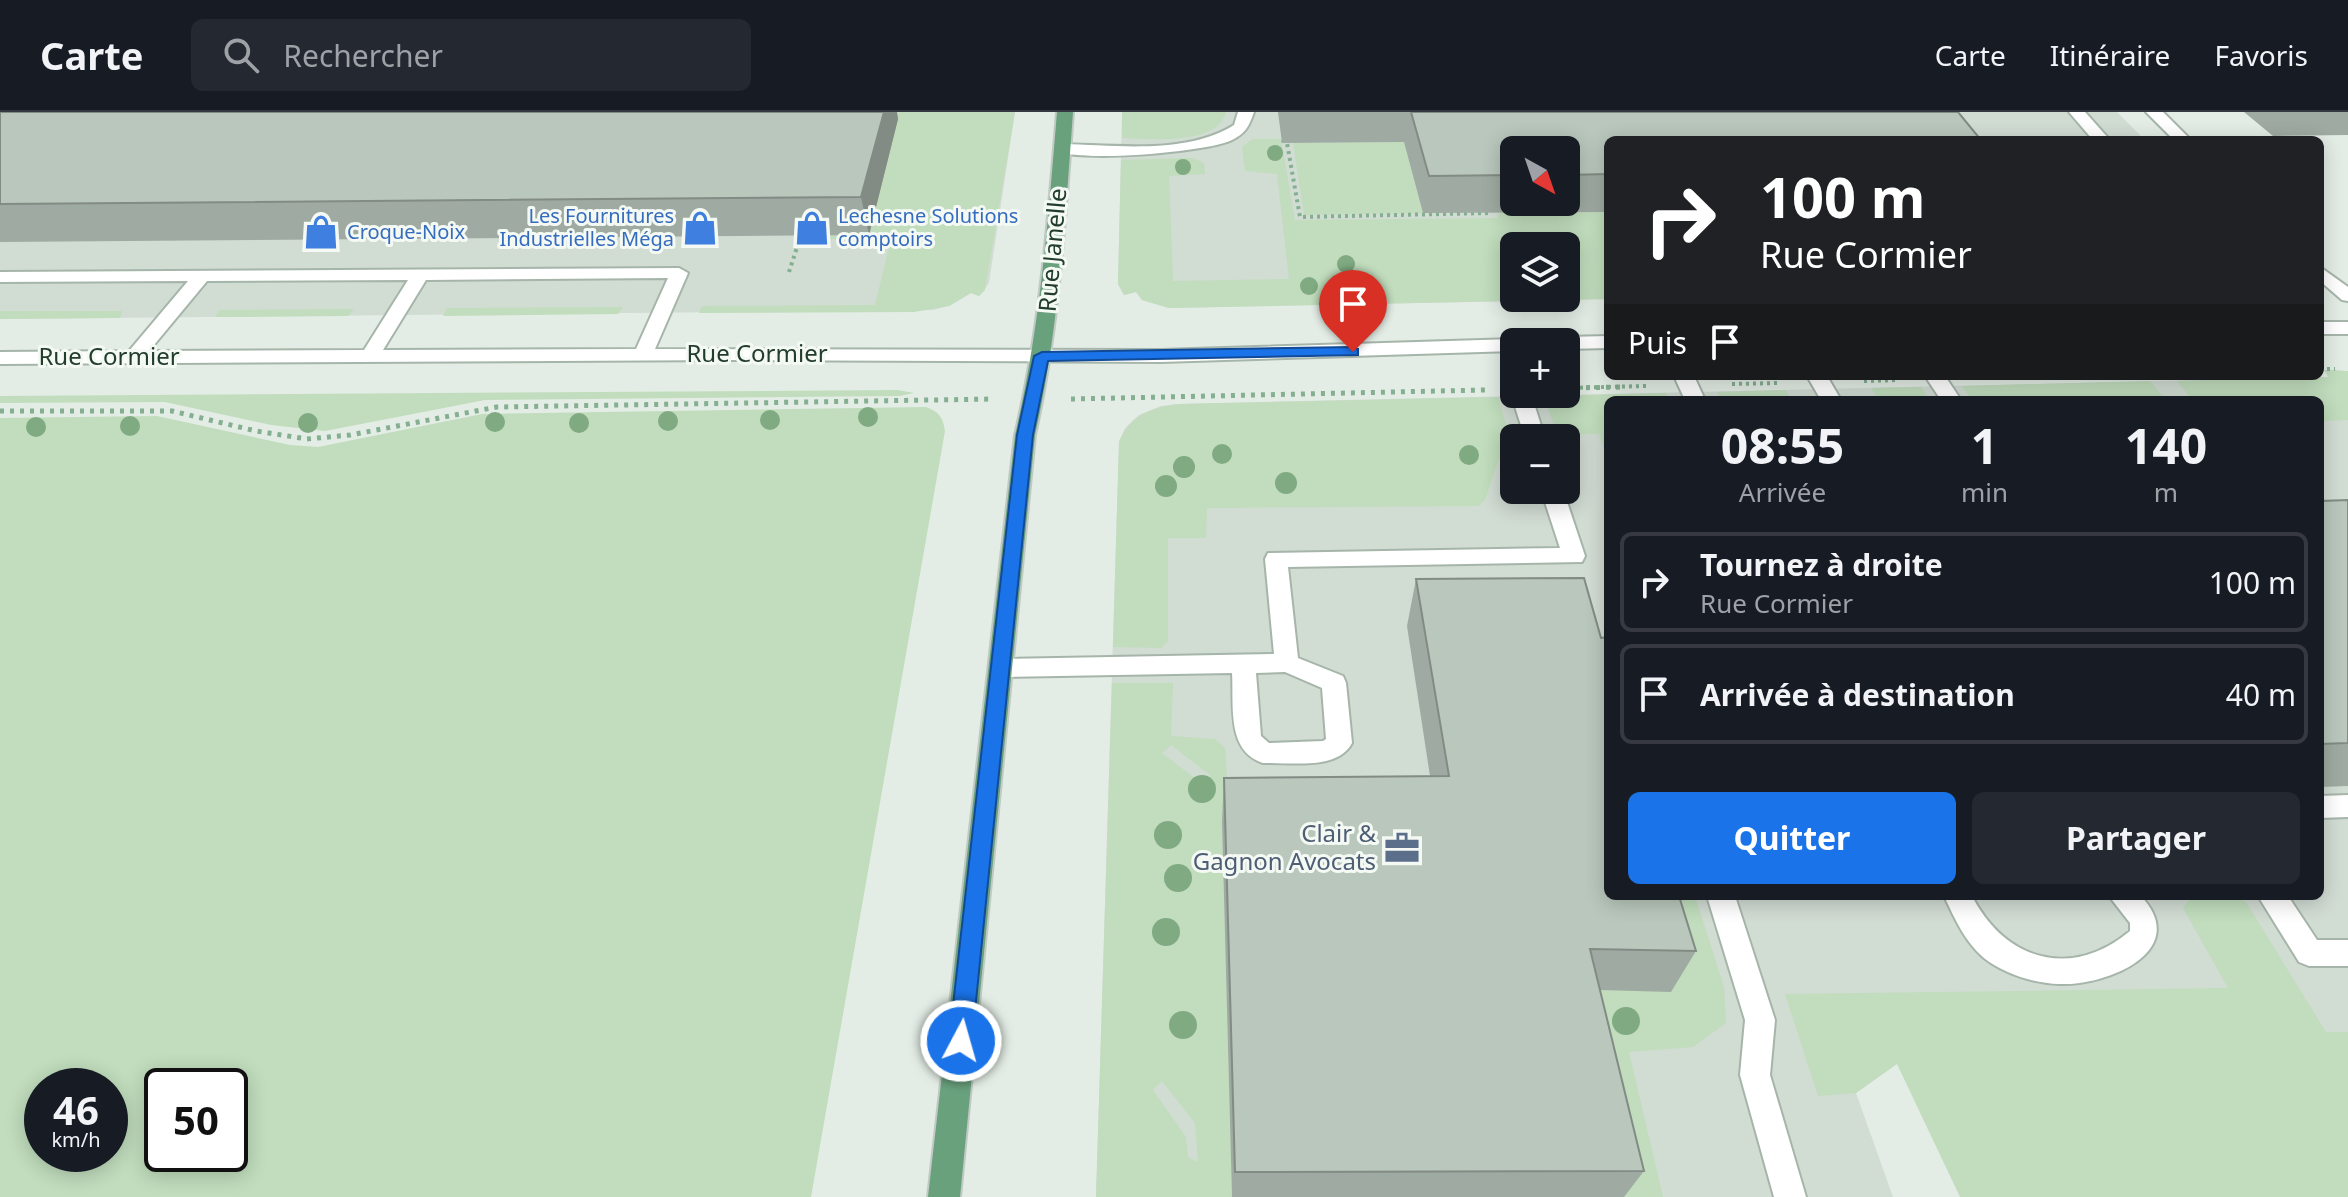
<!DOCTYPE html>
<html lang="fr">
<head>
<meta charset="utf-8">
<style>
  body { margin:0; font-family:"Noto Sans",sans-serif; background:#242831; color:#f1f3f6; height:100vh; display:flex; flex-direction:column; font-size:30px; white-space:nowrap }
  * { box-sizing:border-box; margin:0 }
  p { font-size:26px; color:#9ea1a6 }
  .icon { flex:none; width:44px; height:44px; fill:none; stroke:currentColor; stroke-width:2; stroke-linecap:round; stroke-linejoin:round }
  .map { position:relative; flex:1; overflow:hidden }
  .drawer { position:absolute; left:1604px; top:284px; width:720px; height:504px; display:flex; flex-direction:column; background:#171b24; border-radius:12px; box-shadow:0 4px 20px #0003 }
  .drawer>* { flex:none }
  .banner { position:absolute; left:1604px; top:24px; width:720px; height:244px; border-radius:12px; box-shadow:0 4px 20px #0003; background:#202124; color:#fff; overflow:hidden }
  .needle { width:52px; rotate:140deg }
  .buttons { position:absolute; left:1500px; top:24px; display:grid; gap:16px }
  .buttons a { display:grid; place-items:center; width:80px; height:80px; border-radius:12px; background:#171b24; box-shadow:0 4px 20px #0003; font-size:40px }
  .speed { position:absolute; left:24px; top:956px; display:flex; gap:16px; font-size:40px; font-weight:700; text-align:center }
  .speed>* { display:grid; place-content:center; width:104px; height:104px; border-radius:50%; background:#171b24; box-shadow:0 4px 20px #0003; line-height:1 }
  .speed small { font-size:20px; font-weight:400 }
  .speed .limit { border:4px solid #111; border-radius:12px; background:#fff; color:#111 }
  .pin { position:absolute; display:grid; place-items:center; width:68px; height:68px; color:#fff; margin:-82px -34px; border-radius:50% 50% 50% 0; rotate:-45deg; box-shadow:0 0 8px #0007 }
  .pin .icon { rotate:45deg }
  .me { position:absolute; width:88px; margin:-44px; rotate:6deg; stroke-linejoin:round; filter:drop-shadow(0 0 6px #0008) }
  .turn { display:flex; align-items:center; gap:28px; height:168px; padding:0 24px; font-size:36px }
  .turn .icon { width:104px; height:104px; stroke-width:2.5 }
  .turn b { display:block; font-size:56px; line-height:68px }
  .then { display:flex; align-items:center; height:76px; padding:0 24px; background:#0003; gap:16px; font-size:30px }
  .eta { display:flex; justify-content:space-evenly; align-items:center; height:136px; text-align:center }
  .eta b { font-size:48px; font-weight:700; line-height:56px }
  .action { display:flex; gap:16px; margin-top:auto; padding:16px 24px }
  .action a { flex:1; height:92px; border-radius:12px; background:#1a73e8; color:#fff; font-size:32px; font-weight:700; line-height:92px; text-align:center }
  .action a+a { background:#242831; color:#f1f3f6 }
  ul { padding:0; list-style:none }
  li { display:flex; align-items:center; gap:24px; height:100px; margin:0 16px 12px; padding:0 8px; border:4px solid #363941; border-radius:12px }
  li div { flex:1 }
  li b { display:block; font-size:30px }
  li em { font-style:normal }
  header { display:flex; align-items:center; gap:48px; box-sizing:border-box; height:112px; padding:0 40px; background:#171b24; border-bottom:2px solid #363941 }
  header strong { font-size:38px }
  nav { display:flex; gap:44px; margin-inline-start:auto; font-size:28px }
  .search { width:560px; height:72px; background:#242831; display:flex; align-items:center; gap:20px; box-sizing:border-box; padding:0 28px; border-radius:12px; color:#9ea1a6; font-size:30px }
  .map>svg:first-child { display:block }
  .built { fill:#d1dcd3; fill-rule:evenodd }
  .green { fill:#c1ddbd; fill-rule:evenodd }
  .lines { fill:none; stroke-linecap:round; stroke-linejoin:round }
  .minor-casing { stroke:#a6b5aa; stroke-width:4 }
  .major-casing { stroke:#c1c9c4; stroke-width:4 }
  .path-far1 { stroke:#85af91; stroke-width:4; stroke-dasharray:3 4; stroke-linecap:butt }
  .path { stroke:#85af91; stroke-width:5; stroke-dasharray:4 6; stroke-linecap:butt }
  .minor { fill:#fff; fill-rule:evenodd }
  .major { fill:#69a17d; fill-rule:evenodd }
  .tree { fill:#80aa81 }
  .wall { fill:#9faba2; fill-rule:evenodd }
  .shaded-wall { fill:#828b84 }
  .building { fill:#b9c7bc; stroke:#828b84; stroke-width:2 }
  .route { fill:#1a73e8; stroke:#114b97; stroke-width:2 }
  .labels { text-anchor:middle; stroke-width:6; stroke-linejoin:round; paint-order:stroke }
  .far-shop-label { font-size:20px; fill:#366cbe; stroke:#f4f9f4; text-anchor:start }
  .street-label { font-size:24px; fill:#233d2c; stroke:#f4f9f4 }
  .service-label { font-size:24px; fill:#4e5e75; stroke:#f4f9f4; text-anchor:end }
</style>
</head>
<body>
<header>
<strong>Carte</strong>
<div class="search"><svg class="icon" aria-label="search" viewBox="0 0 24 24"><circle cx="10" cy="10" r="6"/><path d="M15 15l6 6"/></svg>Rechercher</div>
<nav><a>Carte</a><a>Itinéraire</a><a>Favoris</a></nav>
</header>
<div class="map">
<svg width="2348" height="1085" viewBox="0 0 2348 1085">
  <rect width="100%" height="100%" fill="#e3ede5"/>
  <path class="built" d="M0,0H1015L989,171L979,184L971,181L949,194L933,198L0,207Z
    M1122,0H2117L2145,28H1608V187L1169,196L1142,188L1136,180L1124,183L1118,172ZM1514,38H1566V90H1514ZM1514,134H1566V186H1514Z
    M2324,258L2348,259V961L1896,952L1856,981L1893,1085H1096L1119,330L1125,316L1139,303L1161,294L1179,292L2328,265ZM1608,288H2320V784H1608ZM1514,326H1566V378H1514Z"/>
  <path class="green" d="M899,0H1015L985,178L979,184L971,181L949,194L914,200L699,201L702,194L875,193L891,127H807L808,123L869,122Z
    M1122,0H1226C1218,34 1149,27 1122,26Z
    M1253,27H1281L1295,108L1498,106L1499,101L1608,100V187L1169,196L1142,188L1136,180L1124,183L1118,172L1121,48L1193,46L1204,51L1205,62L1169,64L1173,169L1289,167L1277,62L1245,59L1242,35ZM1514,134H1566V186H1514Z
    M1404,30L1423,101L1304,103L1293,31Z
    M623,195L618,202L443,204L447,196Z
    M354,197L348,204L215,205L220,198Z
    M0,199H122L120,206L0,207Z
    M2324,258L2348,259V308L2320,309V288H2192L2177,269L2329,265Z
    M2150,269L2166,288H1972L1962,274Z
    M1921,275L1929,288H1879L1871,276Z
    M898,278L914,281L900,284L485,288L325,319L271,313L165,290L0,291V284Z
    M1786,278L1791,288H1721L1717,280Z
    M1666,281L1668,288H1608V348L1599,322L1558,323L1543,284Z
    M1498,285L1508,320L1485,388L1479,394L1207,396L1206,426H1168V529L1161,536L1113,535L1119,330C1130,303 1152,295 1179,292Z
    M926,295C939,300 943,305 945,319L811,1085H0V306L157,304L290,333L318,335L482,302ZM42,974H110V1042H42ZM162,974H230V1042H162Z
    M1112,571H1173L1171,624L1215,627L1225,636L1229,697L1222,710L1232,1085H1096ZM1171,633L1210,663V664L1201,671L1162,641ZM1162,969L1195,1011L1198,1050L1188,1045L1186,1025L1153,978Z
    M1643,784H1695L1724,875L1726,911L1693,935L1629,940L1663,1085H1617L1570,878Z
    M2192,784H2232L2246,790L2326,920H2348V1085H1960L1897,952L1856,981L1818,984L1785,882L2228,876L2183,796Z"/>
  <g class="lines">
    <g class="minor-casing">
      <path id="minor" d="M1238,0H1254C1249,14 1246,21 1232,28C1209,40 1071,52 1054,37L1062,32C1116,33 1186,43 1234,13Z
        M2069,0H2085L2110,28H2093Z
        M2146,0H2163L2191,28H2174Z
        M2320,155L2348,175V189L2342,188L2320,169Z
        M679,156L688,161L655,237L1161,238L1514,227L1521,230H1514V239L1161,250L735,248L0,252V240L129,239L188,169L0,170V160ZM668,166L636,237L383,238L426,168ZM408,168L364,238L149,239L207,169Z
        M2320,210H2348V222H2320Z
        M1608,224V236L1566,237V230H1557L1566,225Z
        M1674,264H1694L1705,288H1685Z
        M1807,264H1827L1841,288H1821Z
        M1925,264H1945L1961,288H1941Z
        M1514,278V282H1531L1545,326H1525L1511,282Z
        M1541,378H1563L1585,444L1582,450L1288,455L1298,546L1343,564L1346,571L1352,631C1337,659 1290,650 1263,651C1226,639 1234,593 1232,561L1001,565L992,563L989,556L992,549L1001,547L1274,542L1265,447L1268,441L1560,436ZM1285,560L1322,576L1326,627L1323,629L1269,631L1261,624L1256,561Z
        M2348,683V705L2320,706V684Z
        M1707,784H1735L1775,908L1770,963L1806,1085H1774L1740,963L1745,908Z
        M1944,784H1972C2005,849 2072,868 2130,819V811L2109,784H2141C2192,839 2107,874 2059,872C2034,871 2004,862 1984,846C1965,830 1955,807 1944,784Z
        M2258,784H2288L2317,828H2348V854H2309L2299,850Z"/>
    </g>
    <g class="major-casing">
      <path id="major" d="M1057,0H1073C1065,109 1059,216 1035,323L960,1085H928L1015,323C1040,217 1048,109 1057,0Z"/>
    </g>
    <path class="path-far1" d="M1282,28L1287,31L1300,105L1491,101
      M789,160L801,123
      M2320,257H2335
      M1984,266L2051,264
      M1864,269L1898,268
      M1732,272L1778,271
      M1566,276L1646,274"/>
    <path class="path" d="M1566,276L1624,275
      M1071,287L1485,278
      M0,299H172L256,319L307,327L350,323L497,295L993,287"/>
    <use href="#minor" class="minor"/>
    <use href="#major" class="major"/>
  </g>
  <g class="tree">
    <circle cx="1275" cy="41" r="8"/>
    <circle cx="1183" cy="55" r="8"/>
    <circle cx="1346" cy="152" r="9"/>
    <circle cx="1309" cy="174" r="9"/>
    <circle cx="868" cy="305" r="10"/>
    <circle cx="770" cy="308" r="10"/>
    <circle cx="668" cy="309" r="10"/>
    <circle cx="495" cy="310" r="10"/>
    <circle cx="308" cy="311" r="10"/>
    <circle cx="579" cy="311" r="10"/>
    <circle cx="130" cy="314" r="10"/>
    <circle cx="36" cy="315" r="10"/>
    <circle cx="1222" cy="342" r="10"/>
    <circle cx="1469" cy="343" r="10"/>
    <circle cx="1184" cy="355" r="11"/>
    <circle cx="1286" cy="371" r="11"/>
    <circle cx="1166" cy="374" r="11"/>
    <circle cx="1202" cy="677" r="14"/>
    <circle cx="1168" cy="723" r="14"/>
    <circle cx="1178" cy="766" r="14"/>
    <circle cx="1166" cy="820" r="14"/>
    <circle cx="1626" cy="909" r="14"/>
    <circle cx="1183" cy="913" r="14"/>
  </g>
  <path class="wall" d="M0,0H897L898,7L869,123L0,130Z
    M1278,0H1958L1608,28V100L1423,101L1404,30L1282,31ZM1514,38H1566V90H1514Z
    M2244,0H2348V23L2273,24Z
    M2348,388V674L2320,675V389Z
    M1416,467L1601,526L1608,784L1696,839L1671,880L1600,878L1644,1059L1624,1085H1232L1222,710L1224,666L1430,664L1407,514Z"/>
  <path class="shaded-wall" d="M884,0H897L898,7L869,123L861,85Z"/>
  <path class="building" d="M0,0H884L861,85L0,92Z
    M1411,0H1958L1981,28H1608V62L1566,63V38H1514V63L1429,64Z
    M2348,388V631L2320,632V389Z
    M1584,466L1601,526L1608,525V784H1679L1696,839L1590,837L1644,1059L1235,1060L1224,666L1449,664L1416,467Z"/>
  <path class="route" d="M1353,235L1358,237V243L1048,249L1033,323L972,929L969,937L961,940L953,937L949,929L1017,323L1034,244L1042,240Z"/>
  <defs>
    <g id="shop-bare" transform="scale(2.76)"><path d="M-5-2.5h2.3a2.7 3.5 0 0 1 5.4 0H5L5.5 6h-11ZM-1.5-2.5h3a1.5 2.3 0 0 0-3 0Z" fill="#3f7fe0" stroke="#f4f9f4" stroke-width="2.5" paint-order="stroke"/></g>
    <g id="office-bare" transform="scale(2.76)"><path d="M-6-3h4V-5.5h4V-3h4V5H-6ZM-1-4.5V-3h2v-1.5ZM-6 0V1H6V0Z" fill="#5c6f8a" stroke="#f4f9f4" stroke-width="2.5" paint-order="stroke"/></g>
  </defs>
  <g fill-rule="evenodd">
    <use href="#shop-bare" x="700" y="116"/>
    <use href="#shop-bare" x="812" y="116"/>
    <use href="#shop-bare" x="321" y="120"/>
    <use href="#office-bare" x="1402" y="736"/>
  </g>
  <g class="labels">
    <g class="far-shop-label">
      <text x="674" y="111" text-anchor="end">Les Fournitures<tspan x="674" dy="23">Industrielles Méga</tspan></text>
      <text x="838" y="111">Lechesne Solutions<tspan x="838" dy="23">comptoirs</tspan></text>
      <text x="347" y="127">Croque-Noix</text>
    </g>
    <g class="street-label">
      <text transform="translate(1053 138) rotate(-85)" y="8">Rue Janelle</text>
      <text x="757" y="250">Rue Cormier</text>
      <text x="109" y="253">Rue Cormier</text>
    </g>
    <g class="service-label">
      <text x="1376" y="730">Clair &amp;<tspan x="1376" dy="28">Gagnon Avocats</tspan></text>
    </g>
  </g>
</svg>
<div class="buttons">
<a><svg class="needle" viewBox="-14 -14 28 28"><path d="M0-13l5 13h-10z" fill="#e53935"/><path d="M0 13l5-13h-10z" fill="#9ea1a6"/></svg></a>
<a><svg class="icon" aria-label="layers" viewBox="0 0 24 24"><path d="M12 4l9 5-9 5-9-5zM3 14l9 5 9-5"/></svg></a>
<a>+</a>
<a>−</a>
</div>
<div class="speed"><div>46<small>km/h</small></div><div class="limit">50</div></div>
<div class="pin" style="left:1353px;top:240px;background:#d93025"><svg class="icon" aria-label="arrive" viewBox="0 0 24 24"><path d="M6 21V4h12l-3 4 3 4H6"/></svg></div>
<svg class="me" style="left:961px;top:929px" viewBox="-20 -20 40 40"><circle r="17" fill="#1a73e8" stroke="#fff" stroke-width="3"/><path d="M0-11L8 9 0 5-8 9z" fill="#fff"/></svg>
<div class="banner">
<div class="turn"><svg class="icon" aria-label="right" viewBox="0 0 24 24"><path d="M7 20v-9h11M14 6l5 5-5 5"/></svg><div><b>100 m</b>Rue Cormier</div></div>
<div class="then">Puis<svg class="icon" aria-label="arrive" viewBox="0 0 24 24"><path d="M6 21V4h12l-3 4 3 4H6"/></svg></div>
</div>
<section class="drawer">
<div class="eta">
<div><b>08:55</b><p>Arrivée</p></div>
<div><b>1</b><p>min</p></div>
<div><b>140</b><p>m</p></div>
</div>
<ul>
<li><svg class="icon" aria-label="right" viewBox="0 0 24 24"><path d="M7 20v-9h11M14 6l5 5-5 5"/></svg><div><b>Tournez à droite</b><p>Rue Cormier</p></div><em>100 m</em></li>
<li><svg class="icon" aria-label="arrive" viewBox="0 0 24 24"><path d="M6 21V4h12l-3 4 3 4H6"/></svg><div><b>Arrivée à destination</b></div><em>40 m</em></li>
</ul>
<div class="action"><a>Quitter</a><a>Partager</a></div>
</section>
</div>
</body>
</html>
